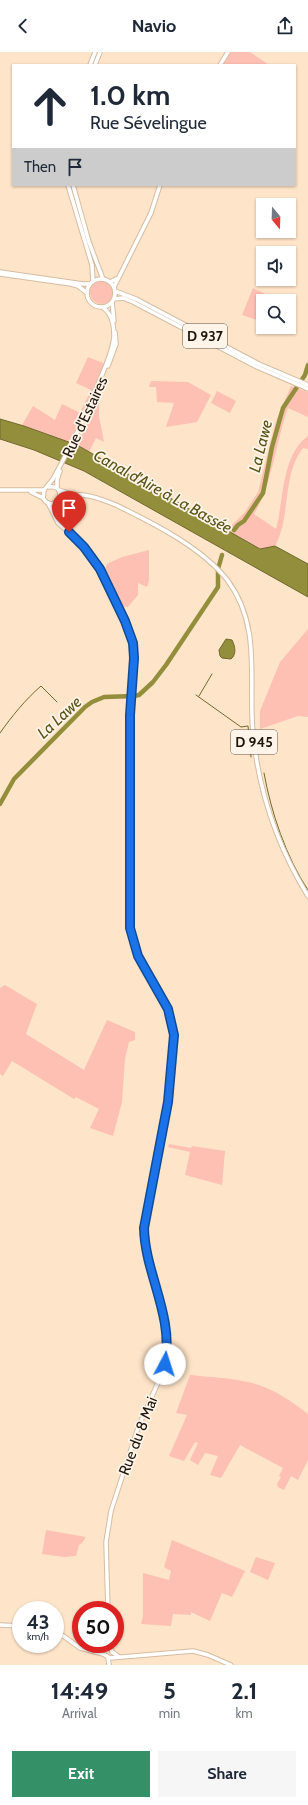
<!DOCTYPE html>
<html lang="en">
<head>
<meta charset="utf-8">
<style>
  body { margin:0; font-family:Cabin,sans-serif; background:#f6f6f7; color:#1f2937; height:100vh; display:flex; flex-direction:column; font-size:15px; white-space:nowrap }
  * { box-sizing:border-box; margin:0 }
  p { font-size:13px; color:#747a83 }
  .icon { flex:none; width:22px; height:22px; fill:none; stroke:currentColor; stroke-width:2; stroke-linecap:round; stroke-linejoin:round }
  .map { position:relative; height:1613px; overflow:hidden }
  .side { display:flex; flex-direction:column; background:#fff; flex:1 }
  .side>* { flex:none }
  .top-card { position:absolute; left:12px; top:12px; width:284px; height:122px; border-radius:0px; box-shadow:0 1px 3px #0004; background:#fff; color:#1f2937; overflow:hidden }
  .needle { width:26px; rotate:161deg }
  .controls { position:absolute; left:256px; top:146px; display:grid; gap:8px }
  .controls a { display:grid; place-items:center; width:40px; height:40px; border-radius:0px; background:#fff; box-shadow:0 1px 3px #0004; font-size:20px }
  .speed { position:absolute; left:12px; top:1549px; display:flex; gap:8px; font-size:20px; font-weight:700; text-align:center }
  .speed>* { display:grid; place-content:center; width:52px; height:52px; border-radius:50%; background:#fff; box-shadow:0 1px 3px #0004; line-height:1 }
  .speed small { font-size:10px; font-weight:400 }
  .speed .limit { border:6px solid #d22; background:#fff; color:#111 }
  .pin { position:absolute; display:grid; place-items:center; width:34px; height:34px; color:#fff; margin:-41px -17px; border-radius:50% 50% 50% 0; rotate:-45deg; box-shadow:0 0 4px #0007 }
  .pin .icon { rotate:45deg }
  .me { position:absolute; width:44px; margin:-22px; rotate:5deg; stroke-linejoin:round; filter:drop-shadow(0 0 3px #0008) }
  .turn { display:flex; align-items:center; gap:14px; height:84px; padding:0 12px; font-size:18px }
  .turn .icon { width:52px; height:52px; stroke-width:2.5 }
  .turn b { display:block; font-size:28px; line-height:34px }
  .then { display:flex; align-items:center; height:38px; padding:0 12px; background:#0003; gap:8px; font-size:15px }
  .eta { display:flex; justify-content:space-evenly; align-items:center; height:68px; text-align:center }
  .eta b { font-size:24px; font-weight:700; line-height:28px }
  .cta { display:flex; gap:8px; margin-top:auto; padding:8px 12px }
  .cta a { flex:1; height:46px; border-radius:0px; background:#349067; color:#fff; font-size:16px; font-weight:700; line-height:46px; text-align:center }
  .cta a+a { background:#f6f6f7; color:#1f2937 }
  header { display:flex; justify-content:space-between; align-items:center; height:52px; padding:0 12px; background:#fff; font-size:18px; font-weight:700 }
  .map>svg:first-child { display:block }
  .green { fill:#fdc0b2 }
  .water { fill:#938e3c; stroke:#706a2e }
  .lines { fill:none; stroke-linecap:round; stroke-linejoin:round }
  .stream { stroke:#706a2e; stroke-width:1 }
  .river { stroke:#938e3c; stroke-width:4.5 }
  .secondary-casing { stroke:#d6bda2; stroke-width:5.5 }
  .primary-casing { stroke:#d6bda2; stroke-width:5.5 }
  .secondary { stroke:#fff; stroke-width:3.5 }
  .primary { stroke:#fff; stroke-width:3.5 }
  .route-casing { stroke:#114b97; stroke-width:10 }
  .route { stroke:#1a73e8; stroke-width:7 }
  .labels { text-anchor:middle; stroke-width:3.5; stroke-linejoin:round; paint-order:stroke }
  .shield { fill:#fff4e9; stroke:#62594e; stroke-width:1 }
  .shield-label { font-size:14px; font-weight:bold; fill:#1e160c }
  .street-label { font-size:15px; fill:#1e160c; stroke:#fff4e9 }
  .water-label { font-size:16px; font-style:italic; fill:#585518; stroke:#fff4e9 }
</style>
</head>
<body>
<header><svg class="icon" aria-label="back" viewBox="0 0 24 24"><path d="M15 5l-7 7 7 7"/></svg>Navio<svg class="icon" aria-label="share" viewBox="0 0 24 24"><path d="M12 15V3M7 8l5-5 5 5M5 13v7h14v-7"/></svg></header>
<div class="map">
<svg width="308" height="1613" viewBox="0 0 308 1613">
  <rect width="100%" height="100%" fill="#fee4c8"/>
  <path class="green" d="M231,0H250L269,13H223Z
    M90 240a12 12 0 1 1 24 0a12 12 0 1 1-24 0Z
    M253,236L279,249H263V270L242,263Z
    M88,305L103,311L105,314L72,384L68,390L22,373L33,354L55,368L62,352L80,361L91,338L76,331Z
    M151,329L188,330L211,343L197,370L166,375L174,351L157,350L156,335H149Z
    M291,334L308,340V365L288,356C276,389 272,433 254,462L276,477C284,449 281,403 308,384V397L303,396C282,422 291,466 275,494L260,497L226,479L245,460L258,440L276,369Z
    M217,339L236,349L230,361L211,351Z
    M99,346V364L104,390L96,386L89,400L77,393Z
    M149,498V529L147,535L138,531V543L128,555L120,554L104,520L107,512L122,505Z
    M308,577V665L298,664L260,677V659L280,610Z
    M5,933L37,952L26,982L84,1018L107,968L135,980V988L129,990L125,1007L122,1050L113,1084L90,1076L99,1057L76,1045L74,1047L12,1009L3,1024L0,1022V936Z
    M169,1092L191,1096L192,1094L225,1099L222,1133L185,1123L190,1100L168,1095Z
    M190,1323C209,1325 230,1326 248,1330C271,1335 290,1348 308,1362V1408L298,1428L291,1424L284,1438L278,1435L277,1432L281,1425L279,1424L283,1416L240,1393L221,1426L210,1423L218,1404L205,1401L198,1413L190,1408L198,1391L195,1390L184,1409L169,1404L187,1363L176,1361Z
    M46,1478L86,1485L82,1491L79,1493L76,1504L64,1505L42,1502Z
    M172,1488L245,1519L232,1545L222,1541L210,1569L191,1560V1563L173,1562L171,1574L141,1572L143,1564V1521L169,1528L171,1519L164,1515Z
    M256,1505L275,1511L268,1528L250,1520Z"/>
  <path class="water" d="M0,367L24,374L77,393L260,497L275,494L308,512V545L84,419L34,398L0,387Z
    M226,587L232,588C235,594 237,602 231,607L222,606L220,604L219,598Z"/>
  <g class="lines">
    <path class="stream" d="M196,643L241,675L248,674L251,705
      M199,644L212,622
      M0,681C12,664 25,648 41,634L57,650
      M264,721C271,760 286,805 308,838"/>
    <path class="river" d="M234,478L238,473L244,469L263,441L272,395L283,356L305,323L308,313
      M0,752L14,727L85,655L92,650L104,645L134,644L139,643L153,630L166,613L218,535V517L222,503"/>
    <g class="secondary-casing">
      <path id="secondary" d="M90,13L95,0
        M95,13L100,0
        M220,13L228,0
        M68,133L92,213L93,229
        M73,133L89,190L103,227
        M110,230L118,226
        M114,235L151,161L160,133
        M0,438H44
        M31,440L43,446
        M48,451L58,471L85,495L100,517L125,569L133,591L134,606L130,663V876L138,904L160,942L167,957L174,983L166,1060L144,1176L146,1192L165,1271L167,1286V1304L160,1326L138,1376L111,1459L106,1490L108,1558
        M55,451V465
        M0,1573L21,1574
        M55,1578L80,1596L103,1602L110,1606L193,1599L208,1603L231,1613
        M110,1592L112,1600L118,1604
        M108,1605L109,1613"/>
    </g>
    <g class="primary-casing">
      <path id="primary" d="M0,220L83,232H90
        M0,222L71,232L78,234L87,241
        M87 241a14 14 0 1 1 28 0a14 14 0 1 1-28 0Z
        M115,239L136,247L259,312L308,333
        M114,247L123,246L133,250L257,315L308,337
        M112,250L114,269
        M102,255C112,261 114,273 114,284C113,298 106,313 101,325C88,360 71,394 53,427L44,438L43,446L46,450L51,452C57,451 60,446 65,444C81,439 101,447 116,453C153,471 203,496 228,529C262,575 248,629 253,682C259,740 277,794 308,844
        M108,314L116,292L115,280
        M49,435C57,434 61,438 60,446
        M57,436V428L60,419
        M59,438L71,442"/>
    </g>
    <use href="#secondary" class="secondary"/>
    <use href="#primary" class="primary"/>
  </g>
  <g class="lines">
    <g class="route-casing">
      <path id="route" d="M69,480L84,495L100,517L125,569L133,591L134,606L130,663V876L138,904L168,957L174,983L168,1050L144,1176C145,1222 174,1263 165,1312"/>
    </g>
    <use href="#route" class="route"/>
  </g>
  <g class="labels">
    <g class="shield">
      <rect x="183" y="272" width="44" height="24" rx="3"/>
      <rect x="231" y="678" width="46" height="24" rx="3"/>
    </g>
    <g class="shield-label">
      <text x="205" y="289">D 937</text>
      <text x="254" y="695">D 945</text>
    </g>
    <g class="street-label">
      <text transform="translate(85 365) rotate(-65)" y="5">Rue d'Estaires</text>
      <text transform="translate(138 1384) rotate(-69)" y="5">Rue du 8 Mai</text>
    </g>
    <g class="water-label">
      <text transform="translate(260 394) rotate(-76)" y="6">La Lawe</text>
      <text transform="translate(163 439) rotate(29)" y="6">Canal d'Aire à La Bassée</text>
      <text transform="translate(59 665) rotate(-43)" y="6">La Lawe</text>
    </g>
  </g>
</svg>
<div class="controls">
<a><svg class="needle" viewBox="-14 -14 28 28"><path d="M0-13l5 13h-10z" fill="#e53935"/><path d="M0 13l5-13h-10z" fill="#747a83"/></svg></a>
<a><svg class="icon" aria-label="sound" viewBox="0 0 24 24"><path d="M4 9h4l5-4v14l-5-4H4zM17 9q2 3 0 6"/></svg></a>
<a><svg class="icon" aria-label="search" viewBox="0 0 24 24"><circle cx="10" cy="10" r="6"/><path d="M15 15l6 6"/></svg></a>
</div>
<div class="speed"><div>43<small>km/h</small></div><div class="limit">50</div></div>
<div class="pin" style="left:69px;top:480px;background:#d93025"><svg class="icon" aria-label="arrive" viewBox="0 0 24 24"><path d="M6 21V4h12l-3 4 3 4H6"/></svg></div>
<svg class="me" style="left:165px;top:1312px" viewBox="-20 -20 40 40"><circle r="19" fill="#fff"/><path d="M0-13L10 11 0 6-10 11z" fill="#1a73e8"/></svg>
<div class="top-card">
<div class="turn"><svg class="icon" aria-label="ahead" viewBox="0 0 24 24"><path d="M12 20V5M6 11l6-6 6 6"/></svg><div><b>1.0 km</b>Rue Sévelingue</div></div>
<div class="then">Then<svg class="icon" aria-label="arrive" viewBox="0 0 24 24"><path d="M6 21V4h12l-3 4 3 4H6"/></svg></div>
</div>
</div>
<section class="side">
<div class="eta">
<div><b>14:49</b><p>Arrival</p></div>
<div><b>5</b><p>min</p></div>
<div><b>2.1</b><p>km</p></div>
</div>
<div class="cta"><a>Exit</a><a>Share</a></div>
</section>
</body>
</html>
